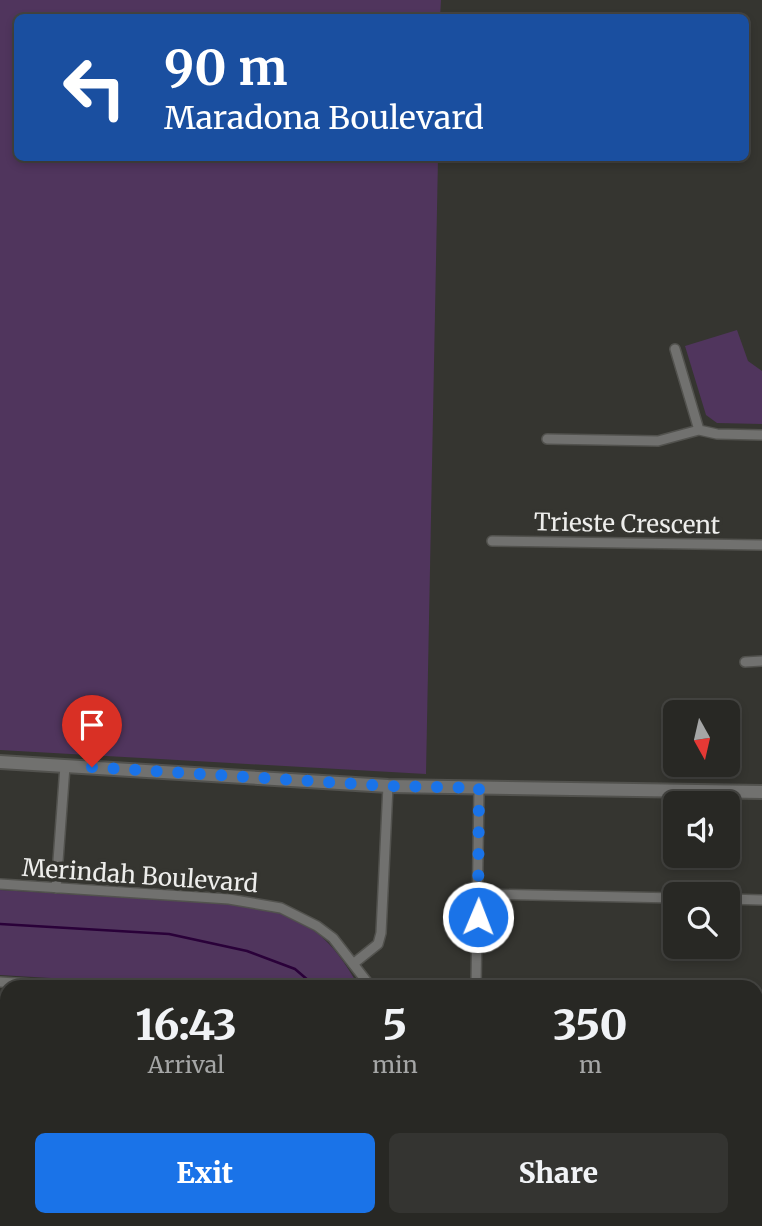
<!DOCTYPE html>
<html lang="en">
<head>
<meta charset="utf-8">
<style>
  body { margin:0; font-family:Merriweather,serif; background:#343431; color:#f1f3f6; height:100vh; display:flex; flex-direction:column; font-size:26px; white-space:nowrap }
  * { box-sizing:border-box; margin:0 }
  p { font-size:23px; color:#a5a6a6 }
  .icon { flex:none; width:38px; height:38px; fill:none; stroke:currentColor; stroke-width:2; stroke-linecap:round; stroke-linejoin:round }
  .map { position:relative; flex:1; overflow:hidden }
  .drawer { position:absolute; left:0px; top:980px; width:763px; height:247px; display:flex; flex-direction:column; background:#282824; border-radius:21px 21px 0 0; box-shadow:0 4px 10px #0003,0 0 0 2px #444441 }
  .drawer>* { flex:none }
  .banner { position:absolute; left:14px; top:14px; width:735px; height:147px; border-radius:10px; box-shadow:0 4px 10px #0003,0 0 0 2px #444441; background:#1a4fa0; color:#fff; overflow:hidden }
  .needle { width:46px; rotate:172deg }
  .tools { position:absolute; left:663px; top:700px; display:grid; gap:14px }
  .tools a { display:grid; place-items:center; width:77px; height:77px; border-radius:10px; background:#282824; box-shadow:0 4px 10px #0003,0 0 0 2px #444441; font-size:35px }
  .pin { position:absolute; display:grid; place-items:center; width:60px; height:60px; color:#fff; margin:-72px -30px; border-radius:50% 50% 50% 0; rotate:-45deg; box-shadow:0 0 7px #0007 }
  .pin .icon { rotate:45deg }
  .me { position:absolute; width:77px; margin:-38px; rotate:1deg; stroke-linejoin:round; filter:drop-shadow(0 0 5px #0008) }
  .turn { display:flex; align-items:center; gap:24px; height:147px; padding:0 35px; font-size:32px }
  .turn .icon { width:91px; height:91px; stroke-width:2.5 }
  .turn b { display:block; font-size:49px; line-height:60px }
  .eta { display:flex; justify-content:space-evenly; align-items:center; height:119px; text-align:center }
  .eta b { font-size:42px; font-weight:800; line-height:49px }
  .button { display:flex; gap:14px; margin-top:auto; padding:14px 35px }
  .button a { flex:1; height:80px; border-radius:10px; background:#1a73e8; color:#fff; font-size:28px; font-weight:800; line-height:80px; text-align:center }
  .button a+a { background:#343431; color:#f1f3f6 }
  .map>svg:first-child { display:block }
  .green { fill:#50355d }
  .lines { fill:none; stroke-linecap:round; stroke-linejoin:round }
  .stream { stroke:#2a0139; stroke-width:2.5 }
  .minor-casing { stroke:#52524e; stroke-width:12 }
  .tertiary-casing { stroke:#52524e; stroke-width:16 }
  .minor { stroke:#71716f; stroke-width:9 }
  .tertiary { stroke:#71716f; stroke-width:12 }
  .route { stroke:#1a73e8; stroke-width:12; stroke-dasharray:0 21.6 }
  .labels { text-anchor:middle; stroke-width:7; stroke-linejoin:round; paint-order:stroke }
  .street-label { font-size:24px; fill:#ededeb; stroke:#353530 }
</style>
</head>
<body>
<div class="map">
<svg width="762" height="1226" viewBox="0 0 762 1226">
  <rect width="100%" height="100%" fill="#353530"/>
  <path class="green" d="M0,0H441L440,18H18V158H438L426,774L0,750Z
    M737,330L748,361L762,371V424L717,423L706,415L685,346Z
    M0,890L250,905C307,918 331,936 359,987H203L0,975Z
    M403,1220H490L487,1226H406Z"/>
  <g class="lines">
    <path class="stream" d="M0,924L169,934L247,951L295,969L316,987
      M437,1220L440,1226"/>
    <g class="minor-casing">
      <path id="minor" d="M675,349L699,430L717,434L762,435
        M547,439L658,441L699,430
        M492,541L762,545
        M745,662L762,661
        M0,884L229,899L281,908L317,926L333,938L371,987
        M56,888L65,766
        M478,894L676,898
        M728,899L762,900
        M353,964L378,944L381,933L388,786
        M0,982L76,987
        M476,987L479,788
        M756,1006H762
        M0,1098H7
        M0,1212H7
        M137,1220L199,1223L218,1220
        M265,1220L268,1226
        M394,1220L397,1226
        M500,1226L512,1223L718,1226"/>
    </g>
    <g class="tertiary-casing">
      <path id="tertiary" d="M0,762L388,786L762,792"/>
    </g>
    <use href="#minor" class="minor"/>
    <use href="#tertiary" class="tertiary"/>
  </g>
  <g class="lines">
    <path class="route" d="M92,767L388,786L479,788L478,917"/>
  </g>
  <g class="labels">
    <g class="street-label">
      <text transform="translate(627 524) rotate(1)" y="8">Trieste Crescent</text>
      <text transform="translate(140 876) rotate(4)" y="8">Merindah Boulevard</text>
    </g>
  </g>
</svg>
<div class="tools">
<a><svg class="needle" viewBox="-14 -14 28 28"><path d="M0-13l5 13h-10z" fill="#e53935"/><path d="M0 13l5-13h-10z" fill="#a5a6a6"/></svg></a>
<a><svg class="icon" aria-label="sound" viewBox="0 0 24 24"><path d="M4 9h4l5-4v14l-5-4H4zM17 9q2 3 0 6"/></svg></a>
<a><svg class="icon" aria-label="search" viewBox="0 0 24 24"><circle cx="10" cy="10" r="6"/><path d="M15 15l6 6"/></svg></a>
</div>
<div class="pin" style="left:92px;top:767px;background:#d93025"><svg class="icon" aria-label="arrive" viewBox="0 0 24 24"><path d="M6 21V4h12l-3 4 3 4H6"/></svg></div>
<svg class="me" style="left:478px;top:917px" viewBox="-20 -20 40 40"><circle r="17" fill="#1a73e8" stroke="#fff" stroke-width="3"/><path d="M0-11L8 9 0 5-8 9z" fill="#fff"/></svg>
<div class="banner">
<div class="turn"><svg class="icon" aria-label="left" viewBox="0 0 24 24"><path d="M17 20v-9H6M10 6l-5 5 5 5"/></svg><div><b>90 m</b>Maradona Boulevard</div></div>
</div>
<section class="drawer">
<div class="eta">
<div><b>16:43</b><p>Arrival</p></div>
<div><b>5</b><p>min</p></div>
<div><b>350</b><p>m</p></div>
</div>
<div class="button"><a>Exit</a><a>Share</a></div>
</section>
</div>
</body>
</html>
